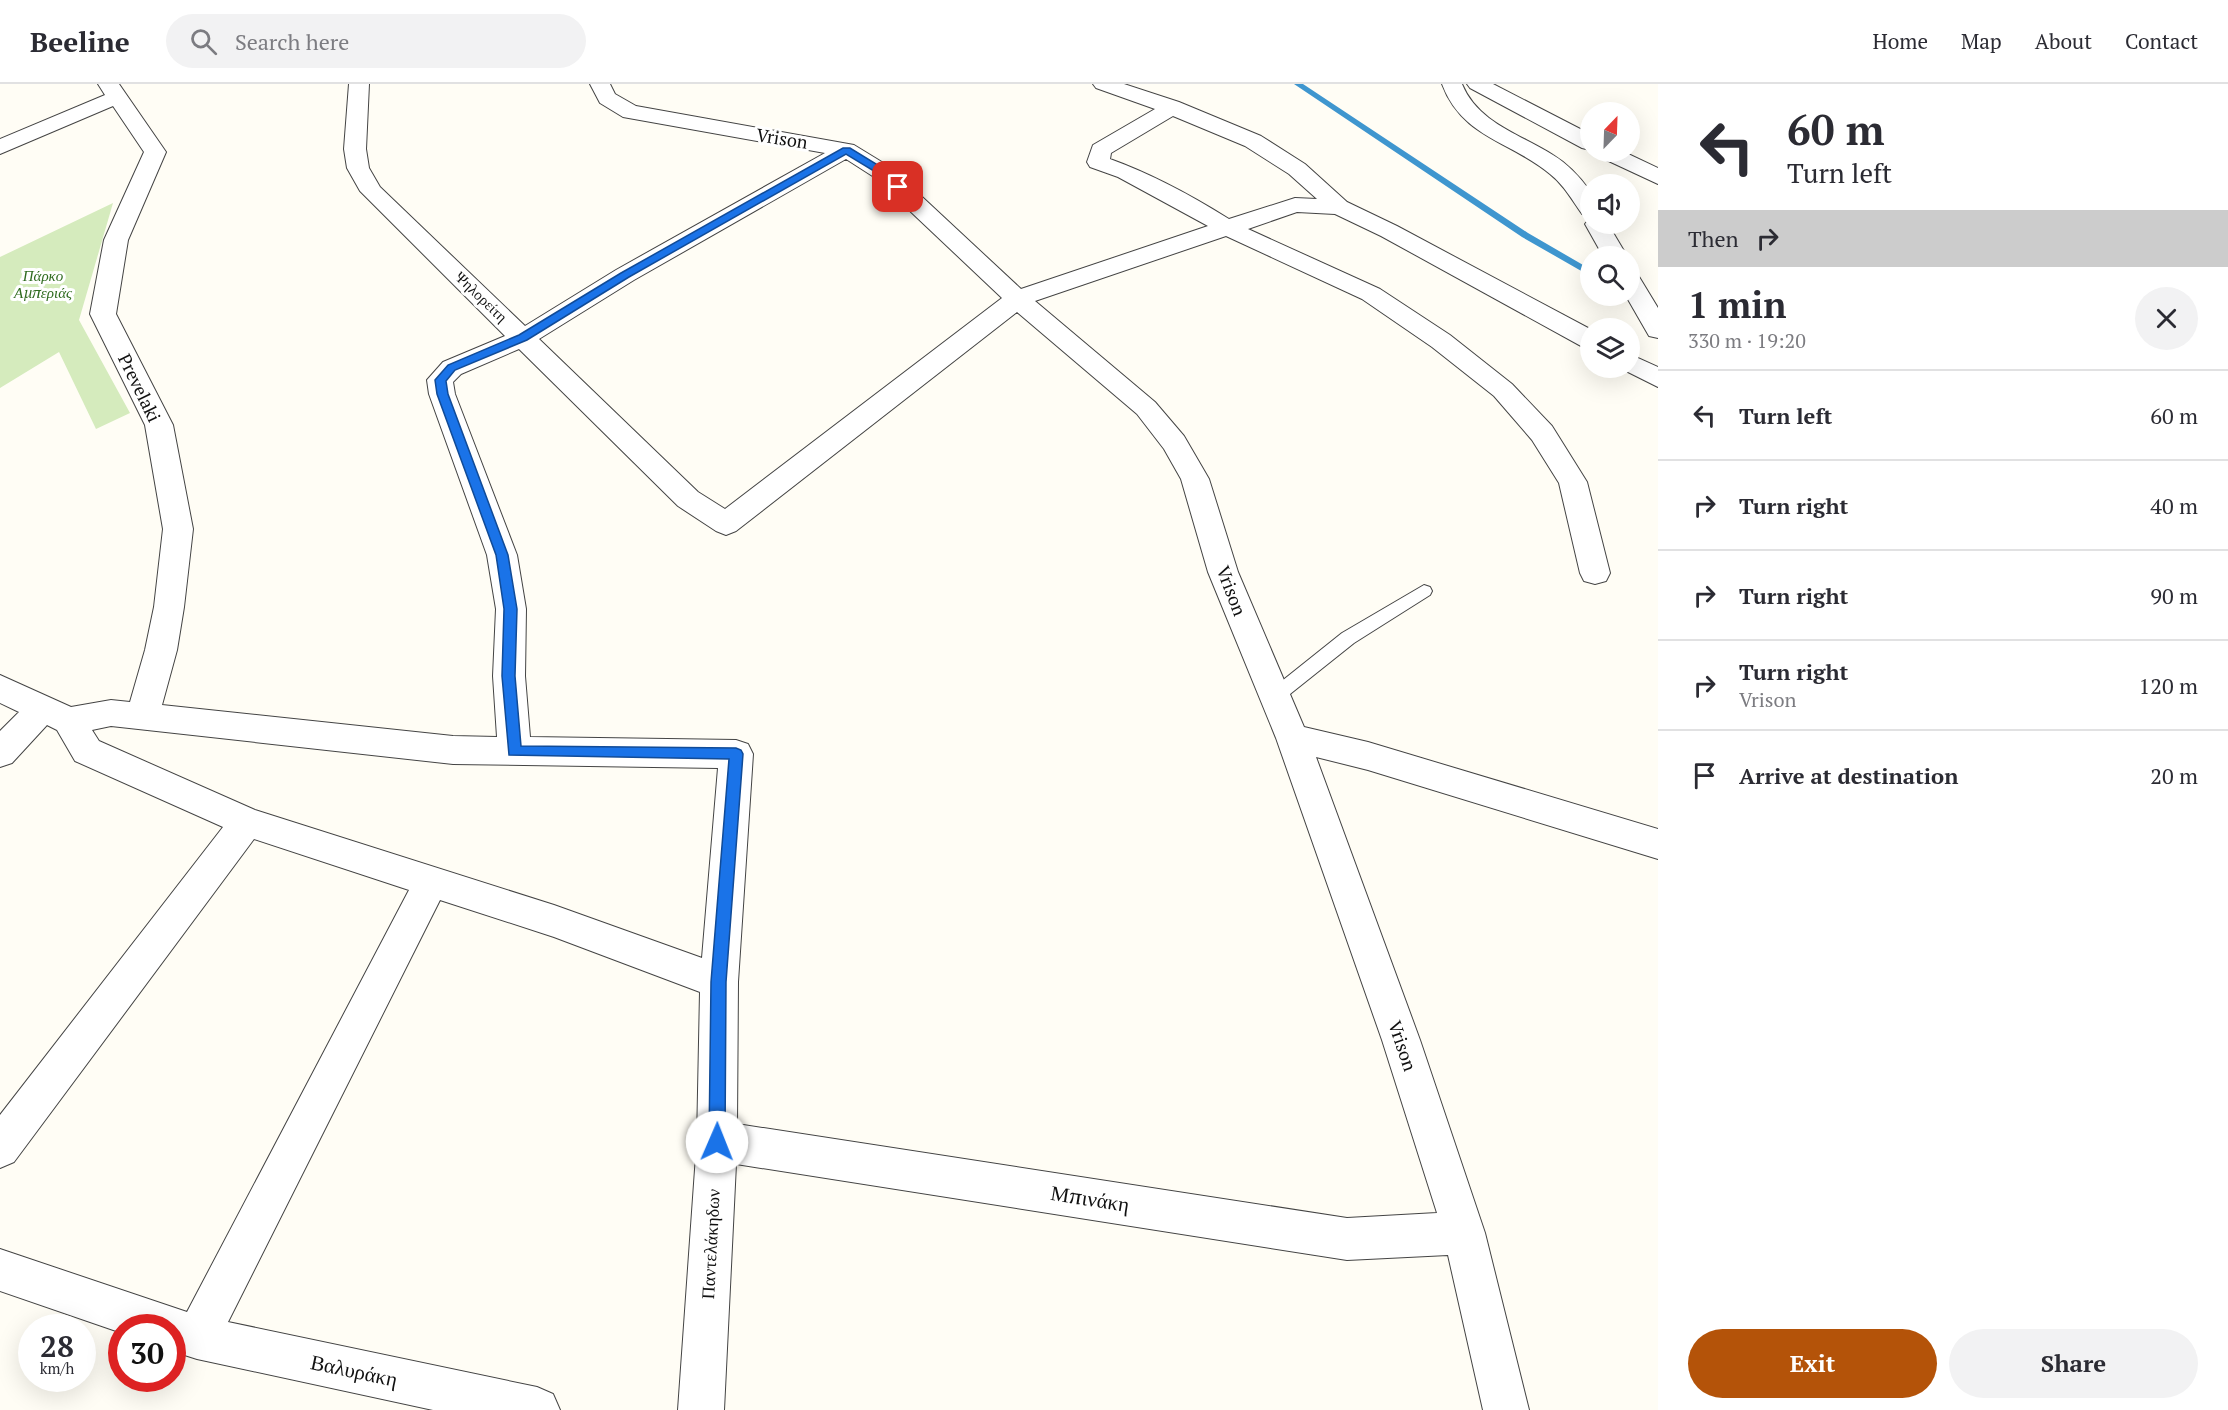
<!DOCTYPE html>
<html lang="en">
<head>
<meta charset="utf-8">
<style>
  body { margin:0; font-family:"PT Serif",serif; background:#f2f2f3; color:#2b2b33; height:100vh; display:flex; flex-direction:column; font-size:22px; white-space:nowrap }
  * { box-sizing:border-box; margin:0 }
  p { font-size:20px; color:#7c7c81 }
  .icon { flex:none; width:33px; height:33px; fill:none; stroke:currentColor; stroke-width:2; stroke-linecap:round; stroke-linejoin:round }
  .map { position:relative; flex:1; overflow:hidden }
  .panel { display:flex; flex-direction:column; background:#fff; width:570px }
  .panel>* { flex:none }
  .hud { background:#fff; color:#2b2b33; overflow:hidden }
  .needle { width:39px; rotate:23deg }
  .tools { position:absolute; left:1580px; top:18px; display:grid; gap:12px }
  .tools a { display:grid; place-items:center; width:60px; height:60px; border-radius:50%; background:#fff; box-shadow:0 6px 24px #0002; font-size:30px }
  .speed { position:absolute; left:18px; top:1230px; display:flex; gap:12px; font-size:30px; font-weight:700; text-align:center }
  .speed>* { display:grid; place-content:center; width:78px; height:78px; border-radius:50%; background:#fff; box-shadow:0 6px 24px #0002; line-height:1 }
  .speed small { font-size:15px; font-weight:400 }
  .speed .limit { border:9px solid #d22; background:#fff; color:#111 }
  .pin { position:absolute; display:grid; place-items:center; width:51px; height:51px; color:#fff; margin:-26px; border-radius:12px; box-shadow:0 3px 9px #0006 }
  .me { position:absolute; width:66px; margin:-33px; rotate:1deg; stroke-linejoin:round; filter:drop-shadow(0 0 4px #0008) }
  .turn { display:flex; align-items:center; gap:21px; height:126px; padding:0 30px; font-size:27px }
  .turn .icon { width:78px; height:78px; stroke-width:2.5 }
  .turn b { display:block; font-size:42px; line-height:51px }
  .then { display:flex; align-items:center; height:57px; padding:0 30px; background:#0003; gap:12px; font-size:22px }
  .round { display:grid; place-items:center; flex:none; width:63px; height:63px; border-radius:32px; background:#f2f2f3 }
  .head { display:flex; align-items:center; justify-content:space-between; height:102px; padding:0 30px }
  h1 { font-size:36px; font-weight:700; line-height:45px }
  .cta { display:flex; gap:12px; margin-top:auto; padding:12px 30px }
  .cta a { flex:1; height:69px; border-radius:36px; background:#b45309; color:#fff; font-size:24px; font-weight:700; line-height:69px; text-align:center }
  .cta a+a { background:#f2f2f3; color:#2b2b33 }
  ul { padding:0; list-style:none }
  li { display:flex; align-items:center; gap:18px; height:90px; padding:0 30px; border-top:2px solid #e1e1e2 }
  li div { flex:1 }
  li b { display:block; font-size:22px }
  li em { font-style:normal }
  header { display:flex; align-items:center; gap:36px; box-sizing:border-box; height:84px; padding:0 30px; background:#fff; border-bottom:2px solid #e1e1e2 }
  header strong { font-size:28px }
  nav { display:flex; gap:33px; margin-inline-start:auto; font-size:21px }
  .search { width:420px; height:54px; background:#f2f2f3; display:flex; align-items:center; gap:15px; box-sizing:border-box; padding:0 21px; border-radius:33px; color:#7c7c81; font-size:22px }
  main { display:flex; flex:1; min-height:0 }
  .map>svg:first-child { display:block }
  .green { fill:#d5ebbd }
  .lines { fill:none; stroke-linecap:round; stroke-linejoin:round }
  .stream { fill:#3f96cf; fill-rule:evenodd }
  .lane-casing { stroke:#444; stroke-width:2 }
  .street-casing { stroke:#444; stroke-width:2 }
  .lane { fill:#fff; fill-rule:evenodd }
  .street { fill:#fff; fill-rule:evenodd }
  .route { fill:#1a73e8; stroke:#114b97; stroke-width:1.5 }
  .labels { text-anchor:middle; stroke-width:6; stroke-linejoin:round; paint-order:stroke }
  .far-park-label { font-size:15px; font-style:italic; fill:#2f6b1f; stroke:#fff }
  .far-street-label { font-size:15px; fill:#111; stroke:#fff }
  .street-label { font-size:18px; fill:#111; stroke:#fff }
  .near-street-label { font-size:21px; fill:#111; stroke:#fff }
</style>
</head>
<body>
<header>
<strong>Beeline</strong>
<div class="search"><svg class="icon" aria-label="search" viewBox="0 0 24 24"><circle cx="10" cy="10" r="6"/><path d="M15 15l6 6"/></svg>Search here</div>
<nav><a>Home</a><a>Map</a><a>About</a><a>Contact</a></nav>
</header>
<main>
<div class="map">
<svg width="1658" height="1326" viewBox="0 0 1658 1326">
  <rect width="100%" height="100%" fill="#fffdf5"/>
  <path class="green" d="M113,119L79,236L130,329L96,345L59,268L0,304V173Z"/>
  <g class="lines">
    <path class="stream" d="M1294,0H1303L1528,149L1590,185V192L1522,153Z"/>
    <g class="lane-casing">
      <path id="lane" d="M1424,501L1430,503L1432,507L1430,511L1354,559L1280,618L1274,620L1268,618L1265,613L1268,608L1342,549Z"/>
    </g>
    <g class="street-casing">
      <path id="street" d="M98,0H119L166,68L128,156L116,230L173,341L193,445L184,523L177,566L162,621L453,652L497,653L493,592L496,525L487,471L429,310L427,296L443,278L505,252L360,107L347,84L344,65L349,0H369L366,65L369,84L380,103L525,242L616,186L825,69L623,33L600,19L590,0H610L615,10L636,22L854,61L890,83L1021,205L1208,142L1118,93L1090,83L1087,78L1093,61L1155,25L1096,4L1093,0H1124L1179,18L1261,52L1305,80L1347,118L1397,142L1590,245V264L1581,262L1381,152L1335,130L1297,128L1248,145L1380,205L1450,251L1512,300L1552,342L1587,398L1610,489L1606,497L1595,500L1584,497L1580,489L1559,399L1532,356L1494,312L1432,263L1362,215L1226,152L1035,217L1155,318L1184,352L1209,395L1238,488L1304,643L1368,658L1658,745V775L1368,686L1316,673L1420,956L1485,1149L1529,1326H1483L1448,1171L1347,1176L736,1080L724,1326H678L697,1057L700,908L554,853L440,816L228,1238L537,1303L553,1310L560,1326H433L197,1275L172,1267V1244H122V1249L0,1207V1165L187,1228L409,806L254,755L14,1078L0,1084V1031L223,743L75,677L57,646L47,641L12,679L0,683V647L19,628L0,619V591L71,623L111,616L130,618L145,566L154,523L163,445L145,341L90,230L104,156L144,68L113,22L0,70V55L105,11ZM1173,32L1245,62L1289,90L1317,115L1295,114L1229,135C1192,112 1152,90 1110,75L1111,69ZM846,75L874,93L1002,214L725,425L698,408L539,255L634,196ZM1017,228L1137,330L1164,365L1181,395L1208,488L1276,654L1382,956L1437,1129L1347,1134L737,1040L738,898L753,670L748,660L736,656L530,653L525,592L526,525L517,471L455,310L453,298L461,290L519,265L678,422L716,447L726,451L736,447ZM111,642L453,680L718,684L702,874L554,821L255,726L99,657L92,646Z
        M1442,0H1462C1478,39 1520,50 1553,71C1568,80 1580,93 1590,107V132L1582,130C1572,116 1564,101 1550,90C1511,57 1462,54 1442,0Z
        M1467,0H1493L1590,50V66L1582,64L1470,4Z
        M1597,68H1624L1658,84V100L1600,73Z
        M1589,135L1590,140H1608L1627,172H1603L1585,140Z
        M1629,188L1638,191L1658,224V254L1649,252L1626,212H1629Z
        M1629,270L1658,283V303L1620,284H1629Z"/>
    </g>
    <use href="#lane" class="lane"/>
    <use href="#street" class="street"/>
  </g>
  <path class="route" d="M843,64H850L886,86L903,103L895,105L879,90L846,70L629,193L527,256L455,286L446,297L448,310L508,471L517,525L515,592L521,662L736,664L741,666L743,670L726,898L725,1058L723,1063L717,1066L711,1063L709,1058L711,898L729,675L509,671L502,592L504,525L496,471L437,310L435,296L448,281L519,251L621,189Z"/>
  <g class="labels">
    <g class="far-park-label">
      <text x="43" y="197">Πάρκο<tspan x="43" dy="17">Αμπεριάς</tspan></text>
    </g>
    <g class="far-street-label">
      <text transform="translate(481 213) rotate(44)" y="5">Ψηλορείτη</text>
    </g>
    <g class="street-label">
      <text transform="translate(782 55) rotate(9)" y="6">Vrison</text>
      <text transform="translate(139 304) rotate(64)" y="6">Prevelaki</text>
      <text transform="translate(1231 507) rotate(69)" y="6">Vrison</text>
      <text transform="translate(1402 962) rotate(71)" y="6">Vrison</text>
      <text transform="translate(711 1160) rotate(-87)" y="6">Παντελάκηδων</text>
    </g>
    <g class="near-street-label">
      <text transform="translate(1090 1115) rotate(9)" y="7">Μπινάκη</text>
      <text transform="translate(354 1287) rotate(12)" y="7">Βαλυράκη</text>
    </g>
  </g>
</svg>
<div class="tools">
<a><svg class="needle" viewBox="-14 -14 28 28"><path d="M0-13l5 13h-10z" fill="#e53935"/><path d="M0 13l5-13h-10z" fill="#7c7c81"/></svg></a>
<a><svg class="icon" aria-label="sound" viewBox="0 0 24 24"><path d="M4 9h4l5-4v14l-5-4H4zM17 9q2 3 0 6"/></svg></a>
<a><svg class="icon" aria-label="search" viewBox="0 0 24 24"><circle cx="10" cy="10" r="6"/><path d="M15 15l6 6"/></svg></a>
<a><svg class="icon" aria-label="layers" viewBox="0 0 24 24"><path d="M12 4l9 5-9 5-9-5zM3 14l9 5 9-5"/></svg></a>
</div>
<div class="speed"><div>28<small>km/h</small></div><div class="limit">30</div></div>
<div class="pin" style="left:898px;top:103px;background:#d93025"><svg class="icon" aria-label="arrive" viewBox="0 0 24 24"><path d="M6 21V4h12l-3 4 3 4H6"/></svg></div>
<svg class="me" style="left:717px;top:1058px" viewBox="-20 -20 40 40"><circle r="19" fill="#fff"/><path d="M0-13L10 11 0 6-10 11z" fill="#1a73e8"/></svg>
</div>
<section class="panel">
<div class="hud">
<div class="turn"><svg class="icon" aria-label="left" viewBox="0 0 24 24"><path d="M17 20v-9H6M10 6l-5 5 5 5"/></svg><div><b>60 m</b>Turn left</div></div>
<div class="then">Then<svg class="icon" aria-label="right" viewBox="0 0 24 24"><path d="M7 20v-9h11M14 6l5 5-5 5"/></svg></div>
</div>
<div class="head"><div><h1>1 min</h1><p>330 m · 19:20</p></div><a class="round"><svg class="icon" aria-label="close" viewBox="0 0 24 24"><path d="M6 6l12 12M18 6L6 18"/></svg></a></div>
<ul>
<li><svg class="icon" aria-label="left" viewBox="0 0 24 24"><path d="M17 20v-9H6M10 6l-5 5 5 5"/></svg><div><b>Turn left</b></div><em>60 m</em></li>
<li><svg class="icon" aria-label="right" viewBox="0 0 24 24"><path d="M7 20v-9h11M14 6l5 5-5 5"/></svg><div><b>Turn right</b></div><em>40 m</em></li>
<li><svg class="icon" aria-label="right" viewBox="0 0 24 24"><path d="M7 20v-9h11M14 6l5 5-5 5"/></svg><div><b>Turn right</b></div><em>90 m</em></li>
<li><svg class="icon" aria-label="right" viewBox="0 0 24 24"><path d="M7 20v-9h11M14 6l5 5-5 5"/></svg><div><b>Turn right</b><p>Vrison</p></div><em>120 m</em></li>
<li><svg class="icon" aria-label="arrive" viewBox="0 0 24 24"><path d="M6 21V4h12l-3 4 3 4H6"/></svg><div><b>Arrive at destination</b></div><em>20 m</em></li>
</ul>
<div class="cta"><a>Exit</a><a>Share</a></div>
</section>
</main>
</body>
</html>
